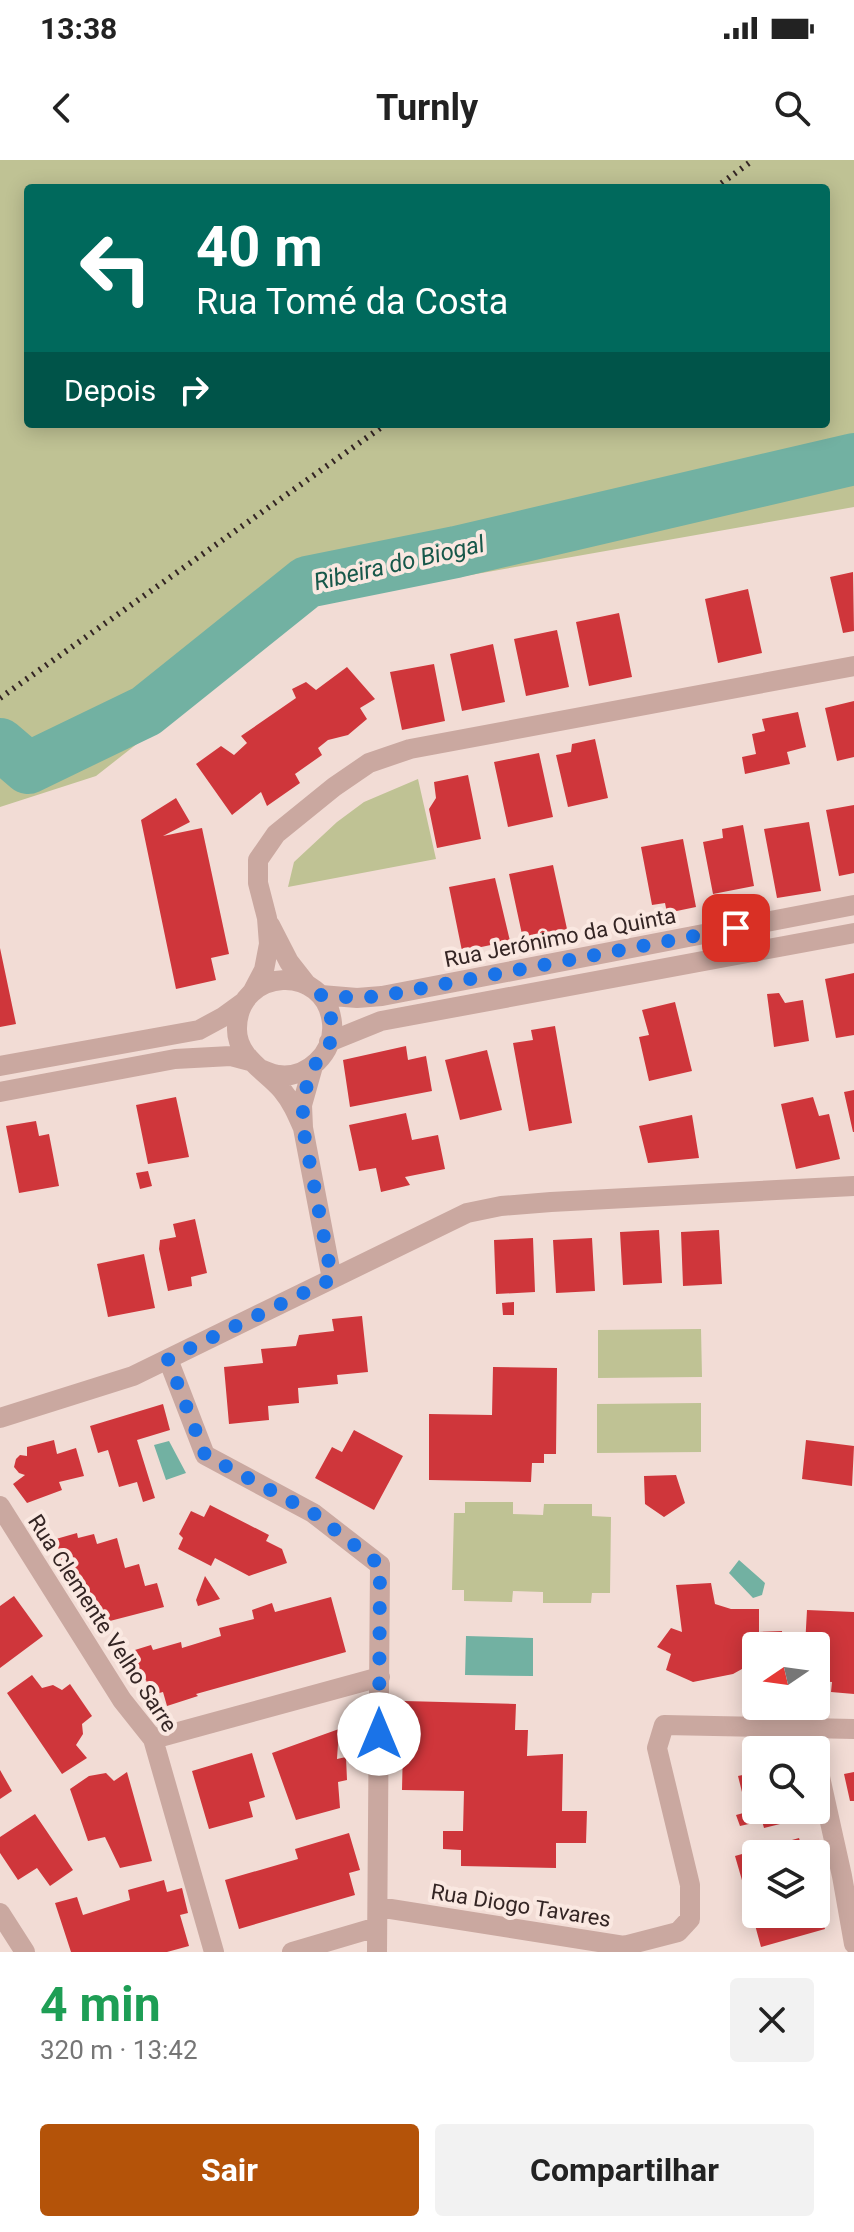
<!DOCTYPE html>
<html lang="pt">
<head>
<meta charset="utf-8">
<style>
  body { margin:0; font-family:Roboto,sans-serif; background:#f2f2f2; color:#222; height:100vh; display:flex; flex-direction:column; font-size:30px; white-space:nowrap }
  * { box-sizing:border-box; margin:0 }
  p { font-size:26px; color:#767676 }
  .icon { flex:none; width:44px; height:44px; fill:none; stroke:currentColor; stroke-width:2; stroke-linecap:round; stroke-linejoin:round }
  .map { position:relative; height:1792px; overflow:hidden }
  .drawer { display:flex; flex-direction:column; background:#fff; flex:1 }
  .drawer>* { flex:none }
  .hud { position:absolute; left:24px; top:24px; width:806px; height:244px; border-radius:8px; box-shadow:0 4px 20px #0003; background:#00695c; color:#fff; overflow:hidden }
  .needle { width:52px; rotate:257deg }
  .tools { position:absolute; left:742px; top:1472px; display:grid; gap:16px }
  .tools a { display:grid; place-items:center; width:88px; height:88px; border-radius:8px; background:#fff; box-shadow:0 4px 20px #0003; font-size:40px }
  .pin { position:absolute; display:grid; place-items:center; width:68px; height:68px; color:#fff; margin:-34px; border-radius:16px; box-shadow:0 4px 12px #0006 }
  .me { position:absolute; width:88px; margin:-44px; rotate:0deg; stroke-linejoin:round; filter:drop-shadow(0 0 6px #0008) }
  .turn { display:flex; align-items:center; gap:28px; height:168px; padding:0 40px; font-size:36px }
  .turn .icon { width:104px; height:104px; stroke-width:2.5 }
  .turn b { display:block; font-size:56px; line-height:68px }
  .then { display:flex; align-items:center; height:76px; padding:0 40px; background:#0003; gap:16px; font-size:30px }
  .round { display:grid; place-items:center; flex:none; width:84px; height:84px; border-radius:8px; background:#f2f2f2 }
  .summary { display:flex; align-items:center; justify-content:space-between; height:136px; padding:0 40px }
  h1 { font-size:48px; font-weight:700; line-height:60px; color:#1e9e55 }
  .primary-button { display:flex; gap:16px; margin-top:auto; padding:16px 40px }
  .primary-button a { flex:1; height:92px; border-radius:8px; background:#b45309; color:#fff; font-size:32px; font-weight:700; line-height:92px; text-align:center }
  .primary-button a+a { background:#f2f2f2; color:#222 }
  .status { display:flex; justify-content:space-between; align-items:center; height:56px; padding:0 40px; background:#fff; direction:ltr }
  .status svg { height:22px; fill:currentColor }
  header { display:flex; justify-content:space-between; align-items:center; height:104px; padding:0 40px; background:#fff; font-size:36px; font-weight:700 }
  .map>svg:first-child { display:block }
  .green { fill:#bfc294; fill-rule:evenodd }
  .water { fill:#72b1a2 }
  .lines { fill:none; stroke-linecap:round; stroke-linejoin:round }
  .river { stroke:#72b1a2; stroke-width:52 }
  .building { fill:#cf363b }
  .minor { stroke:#caa8a0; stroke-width:20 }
  .rail { stroke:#342524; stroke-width:6; stroke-dasharray:2 6; stroke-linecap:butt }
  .route { stroke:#1a73e8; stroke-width:14; stroke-dasharray:0 25.2 }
  .labels { text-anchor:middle; stroke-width:8; stroke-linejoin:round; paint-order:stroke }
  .street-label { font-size:22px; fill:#342524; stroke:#fae8e1 }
  .water-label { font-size:24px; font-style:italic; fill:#17584a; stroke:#fae8e1 }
</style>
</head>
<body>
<div class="status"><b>13:38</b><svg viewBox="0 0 49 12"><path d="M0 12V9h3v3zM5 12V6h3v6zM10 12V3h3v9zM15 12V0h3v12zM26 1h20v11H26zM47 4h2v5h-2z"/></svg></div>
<header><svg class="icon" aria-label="back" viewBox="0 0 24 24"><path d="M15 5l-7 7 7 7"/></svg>Turnly<svg class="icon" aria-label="search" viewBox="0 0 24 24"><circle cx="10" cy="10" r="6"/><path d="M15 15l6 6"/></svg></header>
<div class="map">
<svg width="854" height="1792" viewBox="0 0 854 1792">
  <rect width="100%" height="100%" fill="#f2dcd5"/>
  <path class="green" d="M0,0H854V347L318,442L96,616L0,647ZM826,28V264H28V28Z
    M418,619L436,699L288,727L294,702L337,662L364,642Z
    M701,1169L702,1217L598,1218V1170Z
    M701,1243V1292L597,1293V1244Z
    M465,1342H513V1354L543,1355L544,1344H592V1356L611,1357L610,1433H592L591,1443H543V1432L513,1431L512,1442L464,1441V1430H452L454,1353H465Z"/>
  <path class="water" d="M169,1281L186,1313L166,1320L154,1285Z
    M739,1400L765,1423L762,1435L753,1438L729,1413Z
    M466,1476L533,1478V1516L465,1515Z"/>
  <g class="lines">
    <path class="river" d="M0,584L28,608L146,551L307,422L456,392L854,299"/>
  </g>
  <path class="building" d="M853,412L854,471L843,473L830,417Z
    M748,429L762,493L718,503L705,439Z
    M619,453L632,517L589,526L576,462Z
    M557,470L569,527L526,536L514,479Z
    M493,484L505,542L462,551L450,494Z
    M434,504L445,561L402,570L390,512Z
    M347,507L375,539L360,548L367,559L348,575L328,580L318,588L322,595L295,614L300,623L267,646L261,632L232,655L196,604L221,586L234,595L247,583L241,576L296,538L292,529L306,522L316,530Z
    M854,541V597L837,601L825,548Z
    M798,552L806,587L787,592L790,604L745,614L742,597L756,594L752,574L765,571L762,559Z
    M595,579L608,638L568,647L556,595L571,592L572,584Z
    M539,593L553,657L508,667L494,602Z
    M468,615L481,679L437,688L429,649L436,638L434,622Z
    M176,638L190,662L163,676L202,668L229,794L211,798L216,820L176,829L141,660Z
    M854,645V713L839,716L826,650Z
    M809,662L821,731L777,738L764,669Z
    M743,665L754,726L713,734L703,682L723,678L722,669Z
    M683,679L696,747L667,753L665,743L652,745L641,687Z
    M553,705L567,769L523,779L509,714Z
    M495,718L510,781L462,791L449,727Z
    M0,788L16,864L0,867Z
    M854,813V875L836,878L825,819Z
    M779,833L785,843L803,840L809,881L774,887L767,834Z
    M675,842L692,911L649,921L639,877L649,875L642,850Z
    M555,866L572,963L529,971L513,883L533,880L531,870Z
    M406,886L408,900L426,896L432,931L350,947L343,900Z
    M487,890L502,950L460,960L445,900Z
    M854,930V972H853L844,932Z
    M176,937L189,997L148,1004L136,945Z
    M813,937L819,956L829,954L840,999L796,1009L781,944Z
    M406,953L412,980L438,975L445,1009L405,1017L410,1025L381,1032L376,1008L359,1011L349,965Z
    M692,955L699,998L648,1003L639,966Z
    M36,961L39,976L49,974L59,1026L19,1033L6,966Z
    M148,1011L152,1026L140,1029L136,1013Z
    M195,1059L207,1113L191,1117L192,1126L168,1131L159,1089L160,1080L176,1077L173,1064Z
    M659,1070L662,1123L623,1125L620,1072Z
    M719,1070L722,1124L683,1126L681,1072Z
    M533,1078L535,1132L496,1134L494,1080Z
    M592,1078L595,1131L556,1133L553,1080Z
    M144,1094L155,1148L108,1157L97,1104Z
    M514,1142V1155H503L502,1143Z
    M362,1156L368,1212L337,1215L338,1224L298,1228L299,1243L268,1246L269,1260L229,1264L224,1207L263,1203L261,1189L296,1186L299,1175L334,1171L332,1159Z
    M493,1207L557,1208L556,1294H544V1303H532L531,1322L429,1320V1254L492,1255Z
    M163,1244L170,1270L137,1280L155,1338L143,1342L137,1322L119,1327L108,1290L98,1293L90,1266Z
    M354,1270L403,1296L374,1350L315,1318L332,1287L342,1292Z
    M54,1280L57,1294L76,1288L84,1316L59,1322L62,1330L27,1343L13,1324L25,1315L19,1313L14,1307L16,1299L20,1295L27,1296V1287Z
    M806,1280L854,1286L852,1326L802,1319Z
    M676,1315L685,1343L664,1357L645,1344L644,1316Z
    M210,1345L269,1375L266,1381L282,1389L287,1403L249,1416L215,1398L211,1406L178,1389L183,1378L179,1374L191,1351L204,1357Z
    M77,1373L78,1378L94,1374L97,1384L117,1378L125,1408L139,1404L145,1426L157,1423L164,1447L106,1462L104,1454L97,1456L93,1437L88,1438L84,1424L77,1426L73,1413L65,1415L56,1379Z
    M205,1416L220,1439L198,1446L196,1440Z
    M711,1423L715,1444L731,1449H759V1472L782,1471L783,1486H756V1508L742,1509L733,1514L693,1522L666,1510L671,1494L657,1487L671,1468L682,1472L676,1425Z
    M14,1436L43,1476L0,1508V1446Z
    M331,1437L346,1492L196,1534L198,1536L167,1546L163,1532L151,1535L146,1520L138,1523L134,1512L128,1514L122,1494L151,1485L153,1490L181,1482L182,1488L221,1476L219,1468L254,1459L252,1450L272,1443L275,1452Z
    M807,1450L854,1452V1534L831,1532L832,1522L816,1521V1486H805Z
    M32,1515L42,1528L53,1525L62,1530L70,1524L92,1556L82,1564L83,1574L76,1585L87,1598L62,1614L7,1533Z
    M404,1541L516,1544L515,1570H528L527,1596L563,1594L562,1651H587L586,1683H556V1708L461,1706V1690L443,1689V1671H463L464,1631L402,1630Z
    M339,1569L337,1599L346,1597L347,1620L338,1622L340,1648L296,1660L272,1593Z
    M252,1593L265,1637L249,1642L253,1657L209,1669L192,1611Z
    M0,1610L12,1631L0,1639Z
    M127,1612L152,1701L120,1708L105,1677L88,1681L70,1629L89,1616L106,1613L114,1621Z
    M756,1612V1650H789L792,1661L764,1668L762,1661L740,1666L736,1655L747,1652L738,1616Z
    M854,1612V1641H850L844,1614Z
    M35,1654L73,1710L50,1726L37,1708L18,1720L0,1693V1677Z
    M349,1673L360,1710L349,1713L355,1735L239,1769L225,1720L298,1699L295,1689Z
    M799,1678L804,1694H756V1738L748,1741L735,1696Z
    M164,1720L167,1732L182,1728L188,1753L180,1755L189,1786L167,1792H71L55,1743L77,1737L83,1755L130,1740L128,1730Z
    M816,1739L825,1769L761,1787L749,1743L756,1741V1754H816Z"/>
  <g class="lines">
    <path class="minor" d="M270,765L289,802L307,825
      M253,831L264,810L269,784L267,758L258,723V700L276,674L334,627L369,603L410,589L854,506
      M321,835L357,838L382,836L854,745
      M329,882L381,861L854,773
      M0,906L199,870L223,857L245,841
      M313,906L302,945L303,968L332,1119
      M260,909C266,911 272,914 278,915C307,919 335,893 332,863C326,803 238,807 237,868C236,897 266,911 282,930C292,942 297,954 303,968
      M0,932L175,899L231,896L250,901
      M168,1199L205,1295L313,1353L380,1405L377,1792
      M0,1258L133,1216L467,1053L501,1046L551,1042L854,1026
      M0,1346L122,1540L153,1579L214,1792
      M153,1579L380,1517
      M816,1599L842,1716L854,1784
      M378,1747L624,1786L678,1772L690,1759V1725L657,1588L664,1565L854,1569
      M0,1753L25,1792
      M292,1792L377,1767"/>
    <path class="rail" d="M715,28L753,0
      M0,538L386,264"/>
  </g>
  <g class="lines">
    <path class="route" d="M379,1574L380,1405L313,1353L205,1295L168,1199L332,1119L303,968C302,948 304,930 312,910C314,904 319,901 323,895C339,874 332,855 321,835L357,838L382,836L736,768"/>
  </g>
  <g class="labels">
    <g class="street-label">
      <text transform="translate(560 777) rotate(-11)" y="8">Rua Jerónimo da Quinta</text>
      <text transform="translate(103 1463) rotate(57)" y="8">Rua Clemente Velho Sarre</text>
      <text transform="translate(521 1745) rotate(9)" y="8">Rua Diogo Tavares</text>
    </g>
    <g class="water-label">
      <text transform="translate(399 403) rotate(-13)" y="8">Ribeira do Biogal</text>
    </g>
  </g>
</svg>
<div class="tools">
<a><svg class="needle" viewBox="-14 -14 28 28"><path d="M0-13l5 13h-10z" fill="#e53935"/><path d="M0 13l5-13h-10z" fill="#767676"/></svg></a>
<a><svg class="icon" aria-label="search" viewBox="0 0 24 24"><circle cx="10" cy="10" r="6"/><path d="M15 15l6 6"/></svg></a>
<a><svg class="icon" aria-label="layers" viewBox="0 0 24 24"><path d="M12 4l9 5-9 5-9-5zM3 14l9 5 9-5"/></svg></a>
</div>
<div class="pin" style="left:736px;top:768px;background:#d93025"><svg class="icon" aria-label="arrive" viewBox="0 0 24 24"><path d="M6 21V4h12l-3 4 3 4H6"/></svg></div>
<svg class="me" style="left:379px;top:1574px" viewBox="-20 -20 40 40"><circle r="19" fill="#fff"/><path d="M0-13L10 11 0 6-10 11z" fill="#1a73e8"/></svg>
<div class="hud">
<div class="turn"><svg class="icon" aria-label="left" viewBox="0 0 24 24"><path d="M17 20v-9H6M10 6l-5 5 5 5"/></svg><div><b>40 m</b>Rua Tomé da Costa</div></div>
<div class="then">Depois<svg class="icon" aria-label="right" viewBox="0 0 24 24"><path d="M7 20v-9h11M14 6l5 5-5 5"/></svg></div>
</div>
</div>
<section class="drawer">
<div class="summary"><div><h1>4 min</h1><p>320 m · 13:42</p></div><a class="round"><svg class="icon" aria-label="close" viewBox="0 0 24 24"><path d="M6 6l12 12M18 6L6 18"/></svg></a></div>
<div class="primary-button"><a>Sair</a><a>Compartilhar</a></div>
</section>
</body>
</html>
